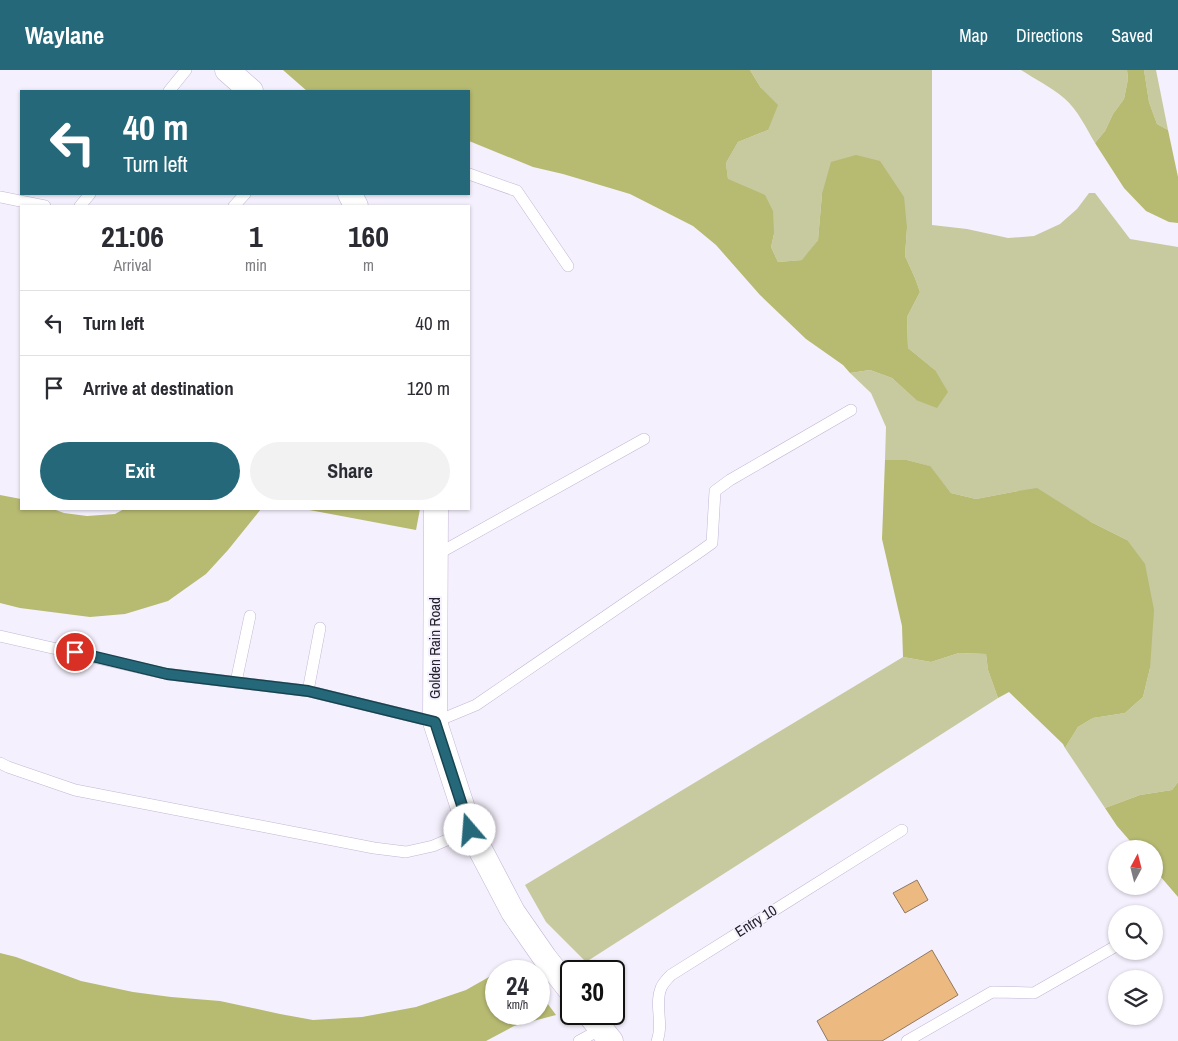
<!DOCTYPE html>
<html lang="en">
<head>
<meta charset="utf-8">
<style>
  body { margin:0; font-family:"Archivo Narrow",sans-serif; background:#f2f2f3; color:#2b2b33; height:100vh; display:flex; flex-direction:column; font-size:19px; white-space:nowrap }
  * { box-sizing:border-box; margin:0 }
  p { font-size:16px; color:#7c7c81 }
  .icon { flex:none; width:28px; height:28px; fill:none; stroke:currentColor; stroke-width:2; stroke-linecap:round; stroke-linejoin:round }
  .map { position:relative; flex:1; overflow:hidden }
  .drawer { position:absolute; left:20px; top:135px; width:450px; height:305px; display:flex; flex-direction:column; background:#fff; border-radius:0px; box-shadow:0 1px 4px #0004 }
  .drawer>* { flex:none }
  .banner { position:absolute; left:20px; top:20px; width:450px; height:105px; border-radius:0px; box-shadow:0 1px 4px #0004; background:#24687a; color:#fff; overflow:hidden }
  .needle { width:32px; rotate:7deg }
  .controls { position:absolute; left:1108px; top:770px; display:grid; gap:10px }
  .controls a { display:grid; place-items:center; width:55px; height:55px; border-radius:50%; background:#fff; box-shadow:0 1px 4px #0004; font-size:25px }
  .speed { position:absolute; left:485px; top:890px; display:flex; gap:10px; font-size:25px; font-weight:700; text-align:center }
  .speed>* { display:grid; place-content:center; width:65px; height:65px; border-radius:50%; background:#fff; box-shadow:0 1px 4px #0004; line-height:1 }
  .speed small { font-size:12px; font-weight:400 }
  .speed .limit { border:2px solid #111; border-radius:8px; background:#fff; color:#111 }
  .pin { position:absolute; display:grid; place-items:center; width:42px; height:42px; color:#fff; margin:-21px; border:2px solid #fff; border-radius:50%; box-shadow:0 1px 5px #0007 }
  .me { position:absolute; width:55px; margin:-28px; rotate:342deg; stroke-linejoin:round; filter:drop-shadow(0 0 4px #0008) }
  .turn { display:flex; align-items:center; gap:18px; height:105px; padding:0 20px; font-size:22px }
  .turn .icon { width:65px; height:65px; stroke-width:2.5 }
  .turn b { display:block; font-size:35px; line-height:42px }
  .eta { display:flex; justify-content:space-evenly; align-items:center; height:85px; text-align:center }
  .eta b { font-size:30px; font-weight:800; line-height:35px }
  .cta { display:flex; gap:10px; margin-top:auto; padding:10px 20px }
  .cta a { flex:1; height:58px; border-radius:30px; background:#24687a; color:#fff; font-size:20px; font-weight:800; line-height:58px; text-align:center }
  .cta a+a { background:#f2f2f3; color:#2b2b33 }
  ul { padding:0; list-style:none }
  li { display:flex; align-items:center; gap:15px; height:65px; padding:0 20px; border-top:1px solid #e1e1e2 }
  li div { flex:1 }
  li b { display:block; font-size:19px }
  li em { font-style:normal }
  header { display:flex; align-items:center; gap:30px; box-sizing:border-box; height:70px; padding:0 25px; background:#24687a; color:#fff }
  header strong { font-size:24px }
  nav { display:flex; gap:28px; margin-inline-start:auto; font-size:18px }
  .map>svg:first-child { display:block }
  .green { fill:#c7c99f }
  .forest { fill:#b7ba71 }
  .building { fill:#ecba80; stroke:#8e7961 }
  .lines { fill:none; stroke-linecap:round; stroke-linejoin:round }
  .service-casing { stroke:#c2b6d4; stroke-width:12 }
  .minor-casing { stroke:#c2b6d4; stroke-width:25 }
  .service { stroke:#fff; stroke-width:11 }
  .minor { stroke:#fff; stroke-width:24 }
  .route-casing { stroke:#17444f; stroke-width:12 }
  .route { stroke:#24687a; stroke-width:9 }
  .labels { text-anchor:middle; stroke-width:4; stroke-linejoin:round; paint-order:stroke }
  .street-label { font-size:15px; fill:#26222d; stroke:#f5f0fd }
</style>
</head>
<body>
<header>
<strong>Waylane</strong>
<nav><a>Map</a><a>Directions</a><a>Saved</a></nav>
</header>
<div class="map">
<svg width="1178" height="971" viewBox="0 0 1178 971">
  <rect width="100%" height="100%" fill="#f5f0fd"/>
  <path class="green" d="M750,0H932V155L967,159L1008,168L1034,166L1060,154L1077,139L1089,123H1095L1130,169L1178,177V712L1172,720L1140,725L1105,738L1065,678L1078,657L1093,648L1125,643L1143,627L1150,598L1127,470L1091,452L1018,421L976,429L951,423L929,396L907,390H885L886,357L871,323L850,303L870,300L892,308L916,330L935,300L908,278L907,247L920,222L915,208L905,186L907,158L822,124L818,170L803,190L778,192L771,177L774,164L728,110L726,93L738,72L768,60L761,18Z
    M1021,0H1127L1128,9L1124,29L1113,44L1105,61L1095,73C1086,58 1078,40 1064,28C1051,17 1035,9 1021,0Z
    M1144,0H1156L1168,60L1157,54L1149,32Z
    M959,583L986,584L988,600L998,628L586,892L546,852L525,815L903,587L931,592Z"/>
  <path class="forest" d="M283,0H750L761,18L778,35L768,60L738,72L726,93L728,109L765,125L773,141L774,164L771,177L778,192L802,190L818,170L822,124L831,92L856,85L880,91L904,127L907,158L905,186L915,208L920,222L907,247L908,278L935,300L948,322L937,338L916,330L892,308L870,300L850,303L843,295L806,269L760,225L716,175L693,156L630,124L563,104L533,97L469,71V21H307Z
    M1127,0H1144L1149,32L1157,54L1168,60L1178,107V153L1169,152L1146,141L1124,118L1095,73L1105,61L1113,44L1124,29L1128,9Z
    M885,390H907L930,396L951,423L976,429L1018,421L1037,418L1091,452L1127,470L1145,494L1154,540L1150,598L1143,627L1125,643L1093,648L1078,657L1065,678L1063,674L1009,622L998,628L988,600L986,584L959,583L931,592L903,587L902,556L882,469Z
    M0,425L21,429V439H53L64,443L87,446L115,444L124,439H261L228,480L206,504L168,531L125,544L90,547L20,538L0,533Z
    M304,439H420L416,460Z
    M1178,712V827L1154,799V779H1137L1117,756L1105,738L1140,725L1172,720Z
    M0,883L16,887L81,911L133,922L171,927L220,931L280,944L313,950L362,947L416,937L466,920L496,903V944H539V922L556,945L514,956L486,971H0Z
    M514,891L522,901H499Z"/>
  <path class="building" d="M917,810L928,830L905,843L893,823Z
    M932,880L958,925L882,971H828L817,951Z"/>
  <g class="lines">
    <g class="service-casing">
      <path id="service" d="M169,21L186,0
        M469,104L517,121L568,196
        M0,127L45,136
        M80,136L90,124
        M234,136L245,124
        M436,485L644,369
        M0,566L167,604L308,621L435,652L476,635L698,483L712,473L715,421L730,410L851,340
        M236,612L250,546
        M308,621L320,558
        M0,693L8,697L75,720L374,778L406,782L433,776L470,760
        M579,971L601,959
        M657,971C664,954 654,935 661,918C663,913 667,909 671,905L902,760
        M907,971L992,922L1034,923L1116,876"/>
    </g>
    <g class="minor-casing">
      <path id="minor" d="M227,0L251,21
        M350,124L356,136
        M436,439L435,652L470,760L513,842L545,888L571,921
        M589,944L611,971"/>
    </g>
    <use href="#service" class="service"/>
    <use href="#minor" class="minor"/>
  </g>
  <g class="lines">
    <g class="route-casing">
      <path id="route" d="M75,582L167,604L308,621L435,652L470,760"/>
    </g>
    <use href="#route" class="route"/>
  </g>
  <g class="labels">
    <g class="street-label">
      <text transform="translate(435 578) rotate(-90)" y="5">Golden Rain Road</text>
      <text transform="translate(756 851) rotate(-32)" y="5">Entry 10</text>
    </g>
  </g>
</svg>
<div class="controls">
<a><svg class="needle" viewBox="-14 -14 28 28"><path d="M0-13l5 13h-10z" fill="#e53935"/><path d="M0 13l5-13h-10z" fill="#7c7c81"/></svg></a>
<a><svg class="icon" aria-label="search" viewBox="0 0 24 24"><circle cx="10" cy="10" r="6"/><path d="M15 15l6 6"/></svg></a>
<a><svg class="icon" aria-label="layers" viewBox="0 0 24 24"><path d="M12 4l9 5-9 5-9-5zM3 14l9 5 9-5"/></svg></a>
</div>
<div class="speed"><div>24<small>km/h</small></div><div class="limit">30</div></div>
<div class="pin" style="left:75px;top:582px;background:#d93025"><svg class="icon" aria-label="arrive" viewBox="0 0 24 24"><path d="M6 21V4h12l-3 4 3 4H6"/></svg></div>
<svg class="me" style="left:470px;top:760px" viewBox="-20 -20 40 40"><circle r="19" fill="#fff"/><path d="M0-13L10 11 0 6-10 11z" fill="#24687a"/></svg>
<div class="banner">
<div class="turn"><svg class="icon" aria-label="left" viewBox="0 0 24 24"><path d="M17 20v-9H6M10 6l-5 5 5 5"/></svg><div><b>40 m</b>Turn left</div></div>
</div>
<section class="drawer">
<div class="eta">
<div><b>21:06</b><p>Arrival</p></div>
<div><b>1</b><p>min</p></div>
<div><b>160</b><p>m</p></div>
</div>
<ul>
<li><svg class="icon" aria-label="left" viewBox="0 0 24 24"><path d="M17 20v-9H6M10 6l-5 5 5 5"/></svg><div><b>Turn left</b></div><em>40 m</em></li>
<li><svg class="icon" aria-label="arrive" viewBox="0 0 24 24"><path d="M6 21V4h12l-3 4 3 4H6"/></svg><div><b>Arrive at destination</b></div><em>120 m</em></li>
</ul>
<div class="cta"><a>Exit</a><a>Share</a></div>
</section>
</div>
</body>
</html>
